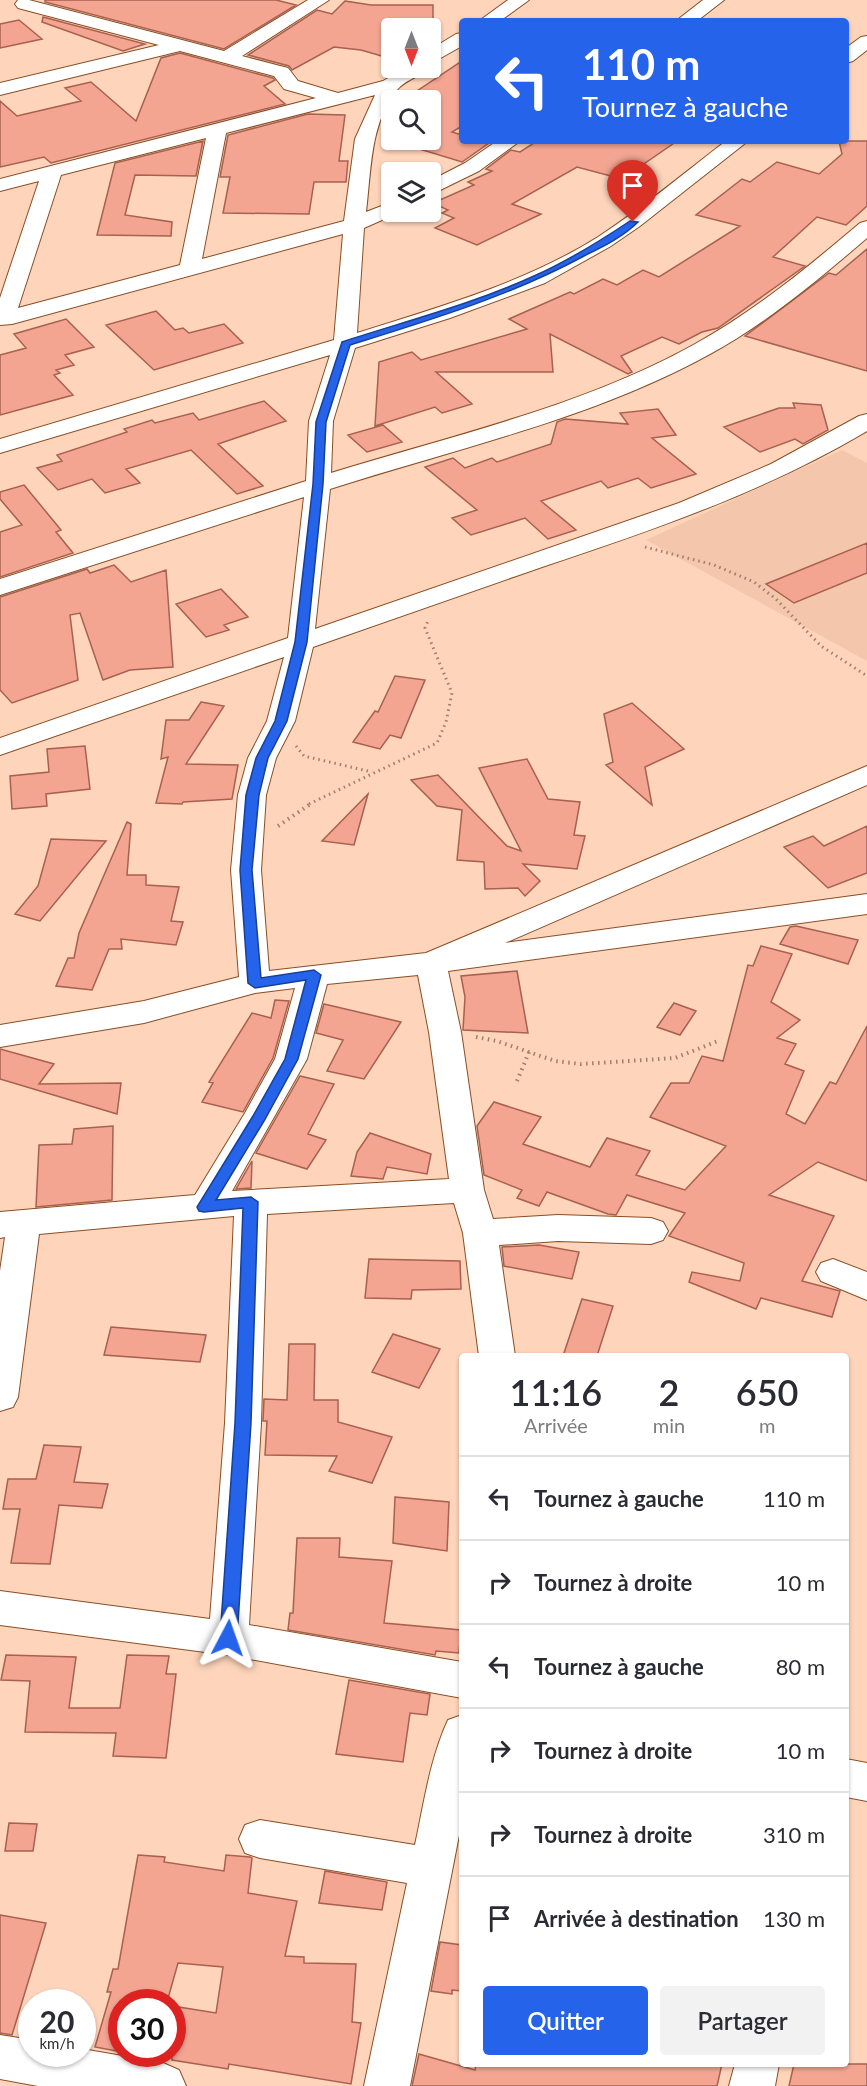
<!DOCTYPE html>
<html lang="fr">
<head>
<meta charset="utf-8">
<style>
  body { margin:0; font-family:Lato,sans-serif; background:#f2f2f3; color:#2b2b33; height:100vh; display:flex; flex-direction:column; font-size:22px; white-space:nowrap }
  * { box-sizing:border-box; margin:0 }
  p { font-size:20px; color:#7c7c81 }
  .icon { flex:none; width:33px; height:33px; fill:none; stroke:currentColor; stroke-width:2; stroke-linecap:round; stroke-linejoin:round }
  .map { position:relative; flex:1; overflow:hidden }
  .drawer { position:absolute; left:459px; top:1353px; width:390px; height:714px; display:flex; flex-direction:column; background:#fff; border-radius:6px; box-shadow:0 2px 4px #0004 }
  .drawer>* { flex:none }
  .guide { position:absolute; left:459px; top:18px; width:390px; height:126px; border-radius:6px; box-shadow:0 2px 4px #0004; background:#2563eb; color:#fff; overflow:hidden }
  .needle { width:39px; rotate:180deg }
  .buttons { position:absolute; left:381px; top:18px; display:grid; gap:12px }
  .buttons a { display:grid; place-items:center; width:60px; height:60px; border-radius:6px; background:#fff; box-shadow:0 2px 4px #0004; font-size:30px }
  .speed { position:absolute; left:18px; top:1989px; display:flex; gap:12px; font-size:30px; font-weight:700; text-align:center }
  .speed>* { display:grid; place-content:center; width:78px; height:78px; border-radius:50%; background:#fff; box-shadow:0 2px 4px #0004; line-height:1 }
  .speed small { font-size:15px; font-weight:400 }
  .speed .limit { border:9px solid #d22; background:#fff; color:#111 }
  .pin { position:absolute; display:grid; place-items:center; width:51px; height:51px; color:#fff; margin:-62px -26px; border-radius:50% 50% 50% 0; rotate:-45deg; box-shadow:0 0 6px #0007 }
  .pin .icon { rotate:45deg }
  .me { position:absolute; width:66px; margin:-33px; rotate:4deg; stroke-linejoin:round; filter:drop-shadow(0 0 4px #0008) }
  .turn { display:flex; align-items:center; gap:21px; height:126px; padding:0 24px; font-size:27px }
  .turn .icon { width:78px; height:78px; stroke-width:2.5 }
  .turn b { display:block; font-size:42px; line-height:51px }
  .eta { display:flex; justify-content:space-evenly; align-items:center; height:102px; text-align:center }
  .eta b { font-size:36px; font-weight:600; line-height:42px }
  .cta { display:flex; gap:12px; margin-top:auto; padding:12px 24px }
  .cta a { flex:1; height:69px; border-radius:6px; background:#2563eb; color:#fff; font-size:24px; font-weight:600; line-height:69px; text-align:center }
  .cta a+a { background:#f2f2f3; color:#2b2b33 }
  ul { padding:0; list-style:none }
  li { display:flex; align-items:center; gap:18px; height:84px; padding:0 24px; border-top:2px solid #e1e1e2 }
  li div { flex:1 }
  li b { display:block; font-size:22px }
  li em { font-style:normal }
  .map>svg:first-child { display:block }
  .built { fill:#f4c6ab }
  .building { fill:#f3a592; stroke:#a8604f; stroke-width:1.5 }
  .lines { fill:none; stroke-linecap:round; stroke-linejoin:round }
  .minor-casing { stroke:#8a4e24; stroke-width:2 }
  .path-far1 { stroke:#a17f6d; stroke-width:3; stroke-dasharray:1.5 4; stroke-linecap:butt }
  .path { stroke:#a17f6d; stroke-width:4; stroke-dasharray:1.5 4.5; stroke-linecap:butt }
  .minor { fill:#fff; fill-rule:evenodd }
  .route { fill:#2563eb; stroke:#184099; stroke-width:1.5 }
</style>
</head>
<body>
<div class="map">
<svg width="867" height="2086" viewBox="0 0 867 2086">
  <rect width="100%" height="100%" fill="#fed4ba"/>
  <path class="built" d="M842,450L867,463V661L646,540Z"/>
  <path class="building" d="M45,0H276L296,5L224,49L45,2Z
    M345,1L371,5H433V28H392V59L361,50L334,47L292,70L289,66L248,55L317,10L332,14Z
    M43,17L145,44L123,51L42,22Z
    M19,20L42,39L0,48V24Z
    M180,53L273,78L275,80L264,86L285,104L51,163L44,157L0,167V101L17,116L81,101L65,88L91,82L136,121L161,58Z
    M462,61V126L452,132L462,135V141L489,143L462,162L403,144L404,140H430V100H410L411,95Z
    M308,114L345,115L339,161H348L346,182H314L309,214L223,213L230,177H220L228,135Z
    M203,141L196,176L135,175L125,215L172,222L171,236L97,235L115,163Z
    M537,141H677L622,179L577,167L512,204L541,214L477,245L435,228L454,218L442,213L448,210L433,203L474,185L468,182L492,171L486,169L511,150L520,152Z
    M839,141H867V206L846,225L817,217L773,257L805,266L718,328L702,332L679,344L662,337L621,356L632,372L628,374L550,334L553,372H436L472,404L442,413L435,407L375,426L379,362L412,352L421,360L527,329L509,319L570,292L574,294L603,279L617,285L643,270L659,277L740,226L696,215L742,179L750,182L777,162L819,174L842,154Z
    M867,249V371L745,336L829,273L836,275Z
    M156,311L175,330L183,328L189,333L224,324L243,343L154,370L106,325Z
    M66,319L94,347L65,355L74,365L56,370L60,373L54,375L73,395L0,415V355L26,348L14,334Z
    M264,401L286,421L218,444L263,486L237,494L191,450L126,469L140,483L105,493L92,479L58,490L37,468L62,461L57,455L127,432L124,429L152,420L155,423L193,413L199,420Z
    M793,403L821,405L828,430L803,444L795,439L760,452L724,427L779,408H795Z
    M658,409L676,435L652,438L696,474L651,488L638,478L608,488L601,481L541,501L576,530L548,539L525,518L471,535L452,518L477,510L425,467L453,458L465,468L492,458L497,462L551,444L557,422L565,419L628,424L620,413Z
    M383,425L402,442L367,452L348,435Z
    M24,485L61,530L56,532L73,553L0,577V532L22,525L0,499V492Z
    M867,543V573L794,603L766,584Z
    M114,565L131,582L166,570L173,667L130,670L103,680L80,613L70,615L78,680L12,703L0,690V597L87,569L90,573Z
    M221,589L248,617L224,625L229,630L206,637L176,604Z
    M395,676L425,680L401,738L390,735L380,749L353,742L375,711L378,712Z
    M201,702L224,706L186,764L238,765L232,799L183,802L182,804L156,803L168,757L161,759L166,720H189Z
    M632,703L684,749L645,767L652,805L606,765L613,762L604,714Z
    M85,746L90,789L46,794L47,806L12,809L10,776L49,772L47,749Z
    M527,759L548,799L580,802L574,835L585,836L577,869L523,864L540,881L525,896L518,888L485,889L484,862L457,860L462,810L437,806L411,780L438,775L507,846L521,851L479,768Z
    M368,794L354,845L322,841Z
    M127,822L131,824L127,875H146V885L179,887L171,921L183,922L176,945L121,939L122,949H109L92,990L56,986L68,958H74L79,933Z
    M867,826V873L828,888L784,847L813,836L824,846Z
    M51,839L106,841L40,921L15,914L38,886Z
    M796,926L858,940L848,964L780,944L790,927Z
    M761,946L792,954L771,1002L800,1020L777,1038L796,1044L785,1064L804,1071L786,1114L805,1124L830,1082L836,1084L867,1026V1181L818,1162L769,1195L834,1216L802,1281L840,1291L832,1317L761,1298L756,1309L689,1282L692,1272L740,1281L744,1263L669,1236L685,1213L627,1195L616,1215L608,1214L547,1192L539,1206L517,1198L522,1190L484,1175L477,1126L494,1102L541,1117L523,1144L590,1167L607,1138L650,1151L636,1175L685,1190L726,1146L650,1117L671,1083H689L702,1056L723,1061L748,965L753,966Z
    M517,971L528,1033L463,1030L465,997L461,976Z
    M275,1000L289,1001L273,1058L243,1112L202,1102L213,1083L209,1082L252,1013L271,1018Z
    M674,1003L696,1011L680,1035L657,1027Z
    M324,1004L401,1022L364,1079L327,1071L343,1040L316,1033Z
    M0,1049L54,1064L39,1084L121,1083L117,1114L0,1079Z
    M300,1076L334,1084L308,1134L326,1140L307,1169L256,1153Z
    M113,1126L112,1200L36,1207L39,1145L72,1144L74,1129Z
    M370,1133L431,1154L427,1174L387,1167L383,1179L351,1176L357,1152Z
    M252,1161L251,1188L236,1189Z
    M539,1245L579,1252L572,1279L504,1266L502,1247Z
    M369,1259L460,1261L461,1289L412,1290L411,1299L365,1298Z
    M582,1299L613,1306L597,1356H563Z
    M111,1327L206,1335L200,1362L104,1355Z
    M393,1334L440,1349L419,1388L372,1372Z
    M289,1344H315L314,1400H338V1422L392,1437L372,1483L329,1471L337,1456L265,1455L267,1421H263L264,1399L287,1400Z
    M44,1445L81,1447L74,1482L108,1484L102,1508L59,1505L50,1564L11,1563L20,1509H3L8,1479H36Z
    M395,1497L449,1502L447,1551L393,1543Z
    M297,1538H340L339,1557L392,1561L384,1623L461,1630L459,1653L436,1651L435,1655L288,1630L290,1613H293Z
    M6,1655L76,1657L69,1708H120L127,1655L169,1656L166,1674H176L166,1758L113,1756L116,1733L25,1732L30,1681L1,1680Z
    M349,1680L430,1694L427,1715L410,1713L403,1762L336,1754Z
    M9,1823L37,1824L33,1851H5Z
    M138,1855L165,1857L164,1862L224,1871L226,1855L250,1857L252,1858L248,1893L297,1901L285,1956L304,1957V1963L356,1964L352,2022L361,2023L351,2084L229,2064L228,2069L172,2060V2006L216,2013L223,1967L178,1963L167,2002H122V2052L95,2047L111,1992H107L113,1969H118Z
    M325,1871L387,1882L382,1910L319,1903Z
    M0,1915L46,1923L12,2035L0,2033Z
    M440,1942L462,1945V1991L452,1990V1994L431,1991Z
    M419,2054L475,2070L476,2064H722L717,2086H412Z
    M794,2064H867V2086H789Z"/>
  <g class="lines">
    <g class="minor-casing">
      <path id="minor" d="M18,0H29L224,51L308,0H329L242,56L288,68L298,81L338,93L383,81L406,68H427L425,72C416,77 403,82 397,90C370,122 371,172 366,212L392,202V212H400L364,228L357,333C439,307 525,283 598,237C643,208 684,173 726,141H748L640,226L611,246L545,283L450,318L355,348L333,421L331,473C453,435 582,407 695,344C755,311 808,267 860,223L867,221V238C818,280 767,323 710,354C592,419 458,448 330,489L315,629L679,503L771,464L859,416L867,414V431C766,491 656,529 545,566C467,593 390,620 313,647L295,721L276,758L266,795L261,870L269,971L426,953L867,766V785L505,943L867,894V914L448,971L461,1032L484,1190L493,1219L558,1215L651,1218L663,1222L668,1231L663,1240L651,1244L558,1241L499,1245L515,1356H479L463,1233L454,1203L267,1214L261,1423L249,1625L462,1662V1698L228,1655L0,1625V1591L210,1619L225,1423L234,1216L39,1234L18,1397L13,1407L0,1411V1271L5,1237L0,1238V1212L195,1195L245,1113L275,1059L295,988L255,993L144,1023L0,1047V1025L144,1001L239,977L231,870L238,795L248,758L267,721L284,657L0,755V738L288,638L304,497L0,595V579L306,481L309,421L330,355L0,453V439L334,340L343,234L12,324L0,325V298L39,181L0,191V179L316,98L284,89L274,76L180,51L0,95V83L159,45L18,8L15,4ZM375,95L355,139L344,221L202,259L226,133ZM206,138L180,265L18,308L61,175ZM418,975L429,1032L449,1179L232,1191L307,1059L327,984Z
        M508,0H529L500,21H479Z
        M703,0H724L697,21H676Z
        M462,33V46L430,64V50L456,34Z
        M867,36V50L853,61L846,63V48L861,37Z
        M497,141H520L479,171L430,195V181L465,163Z
        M833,1259L867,1272V1300L821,1281L816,1272L821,1263Z
        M462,1715V1820L410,2086H364L407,1883L260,1858L245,1853L239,1839L245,1825L260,1820L415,1845C424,1803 430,1759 448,1720Z
        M846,1759L867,1763V1801L846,1797Z
        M0,2035L32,2040V2054H82V2049L163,2063L179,2070L186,2086H38L0,2079Z
        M735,2064H779L775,2086H729Z"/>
    </g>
    <path class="path-far1" d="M645,547L714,565L754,582L776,599L821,646L867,676
      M296,746L304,756L372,772
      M309,804L437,743L446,722L452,693L425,628L428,621"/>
    <path class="path" d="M278,826L312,803
      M476,1037L497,1041L555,1061L581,1064L675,1058L718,1041
      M517,1081L529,1052"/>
    <use href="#minor" class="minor"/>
  </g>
  <path class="route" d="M630,221L638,222C623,237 602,247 584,256C510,296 430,320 350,345L326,422L323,484L307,642L287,721L268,758L259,795L252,870L261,978L314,970L321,975L298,1059L264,1121L216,1200L251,1197L258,1202L251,1423L237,1638L234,1643L228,1645L222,1643L220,1638L235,1423L243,1208L204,1212L199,1211L197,1207L253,1116L285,1059L306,980L255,988L248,983L240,870L246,795L256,758L275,721L295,642L313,484L316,422L342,342C406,321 473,304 534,276C568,261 600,241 630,221Z"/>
</svg>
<div class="buttons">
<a><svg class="needle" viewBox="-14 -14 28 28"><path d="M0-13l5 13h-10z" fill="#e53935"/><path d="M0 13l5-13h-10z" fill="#7c7c81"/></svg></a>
<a><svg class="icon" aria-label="search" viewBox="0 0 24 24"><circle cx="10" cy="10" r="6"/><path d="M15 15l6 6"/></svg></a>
<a><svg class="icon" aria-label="layers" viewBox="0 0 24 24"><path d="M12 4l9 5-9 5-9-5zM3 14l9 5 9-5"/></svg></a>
</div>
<div class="speed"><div>20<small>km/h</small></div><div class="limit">30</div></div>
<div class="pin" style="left:633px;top:222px;background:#d93025"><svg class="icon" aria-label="arrive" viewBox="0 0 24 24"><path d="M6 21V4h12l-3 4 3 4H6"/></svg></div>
<svg class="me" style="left:228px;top:1638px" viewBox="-20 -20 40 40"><path d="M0-17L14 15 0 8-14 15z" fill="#2563eb" stroke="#fff" stroke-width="4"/></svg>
<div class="guide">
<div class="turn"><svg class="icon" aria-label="left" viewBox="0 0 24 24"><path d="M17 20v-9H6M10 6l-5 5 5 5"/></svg><div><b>110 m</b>Tournez à gauche</div></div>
</div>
<section class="drawer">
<div class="eta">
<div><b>11:16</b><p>Arrivée</p></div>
<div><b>2</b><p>min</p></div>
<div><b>650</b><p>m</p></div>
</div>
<ul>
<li><svg class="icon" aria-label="left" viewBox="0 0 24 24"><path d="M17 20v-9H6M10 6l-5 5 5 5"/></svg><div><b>Tournez à gauche</b></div><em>110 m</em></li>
<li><svg class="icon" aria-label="right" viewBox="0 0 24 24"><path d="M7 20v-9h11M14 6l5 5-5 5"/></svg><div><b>Tournez à droite</b></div><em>10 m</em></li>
<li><svg class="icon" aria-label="left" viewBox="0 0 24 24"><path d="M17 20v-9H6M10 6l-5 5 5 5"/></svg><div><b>Tournez à gauche</b></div><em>80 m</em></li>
<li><svg class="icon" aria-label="right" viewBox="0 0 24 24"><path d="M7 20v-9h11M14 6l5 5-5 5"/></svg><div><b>Tournez à droite</b></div><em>10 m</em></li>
<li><svg class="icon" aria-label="right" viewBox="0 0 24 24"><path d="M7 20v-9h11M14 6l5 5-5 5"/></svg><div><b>Tournez à droite</b></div><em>310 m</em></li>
<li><svg class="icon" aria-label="arrive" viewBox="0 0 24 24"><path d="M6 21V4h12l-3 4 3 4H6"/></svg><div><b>Arrivée à destination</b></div><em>130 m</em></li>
</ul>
<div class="cta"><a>Quitter</a><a>Partager</a></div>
</section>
</div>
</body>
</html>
